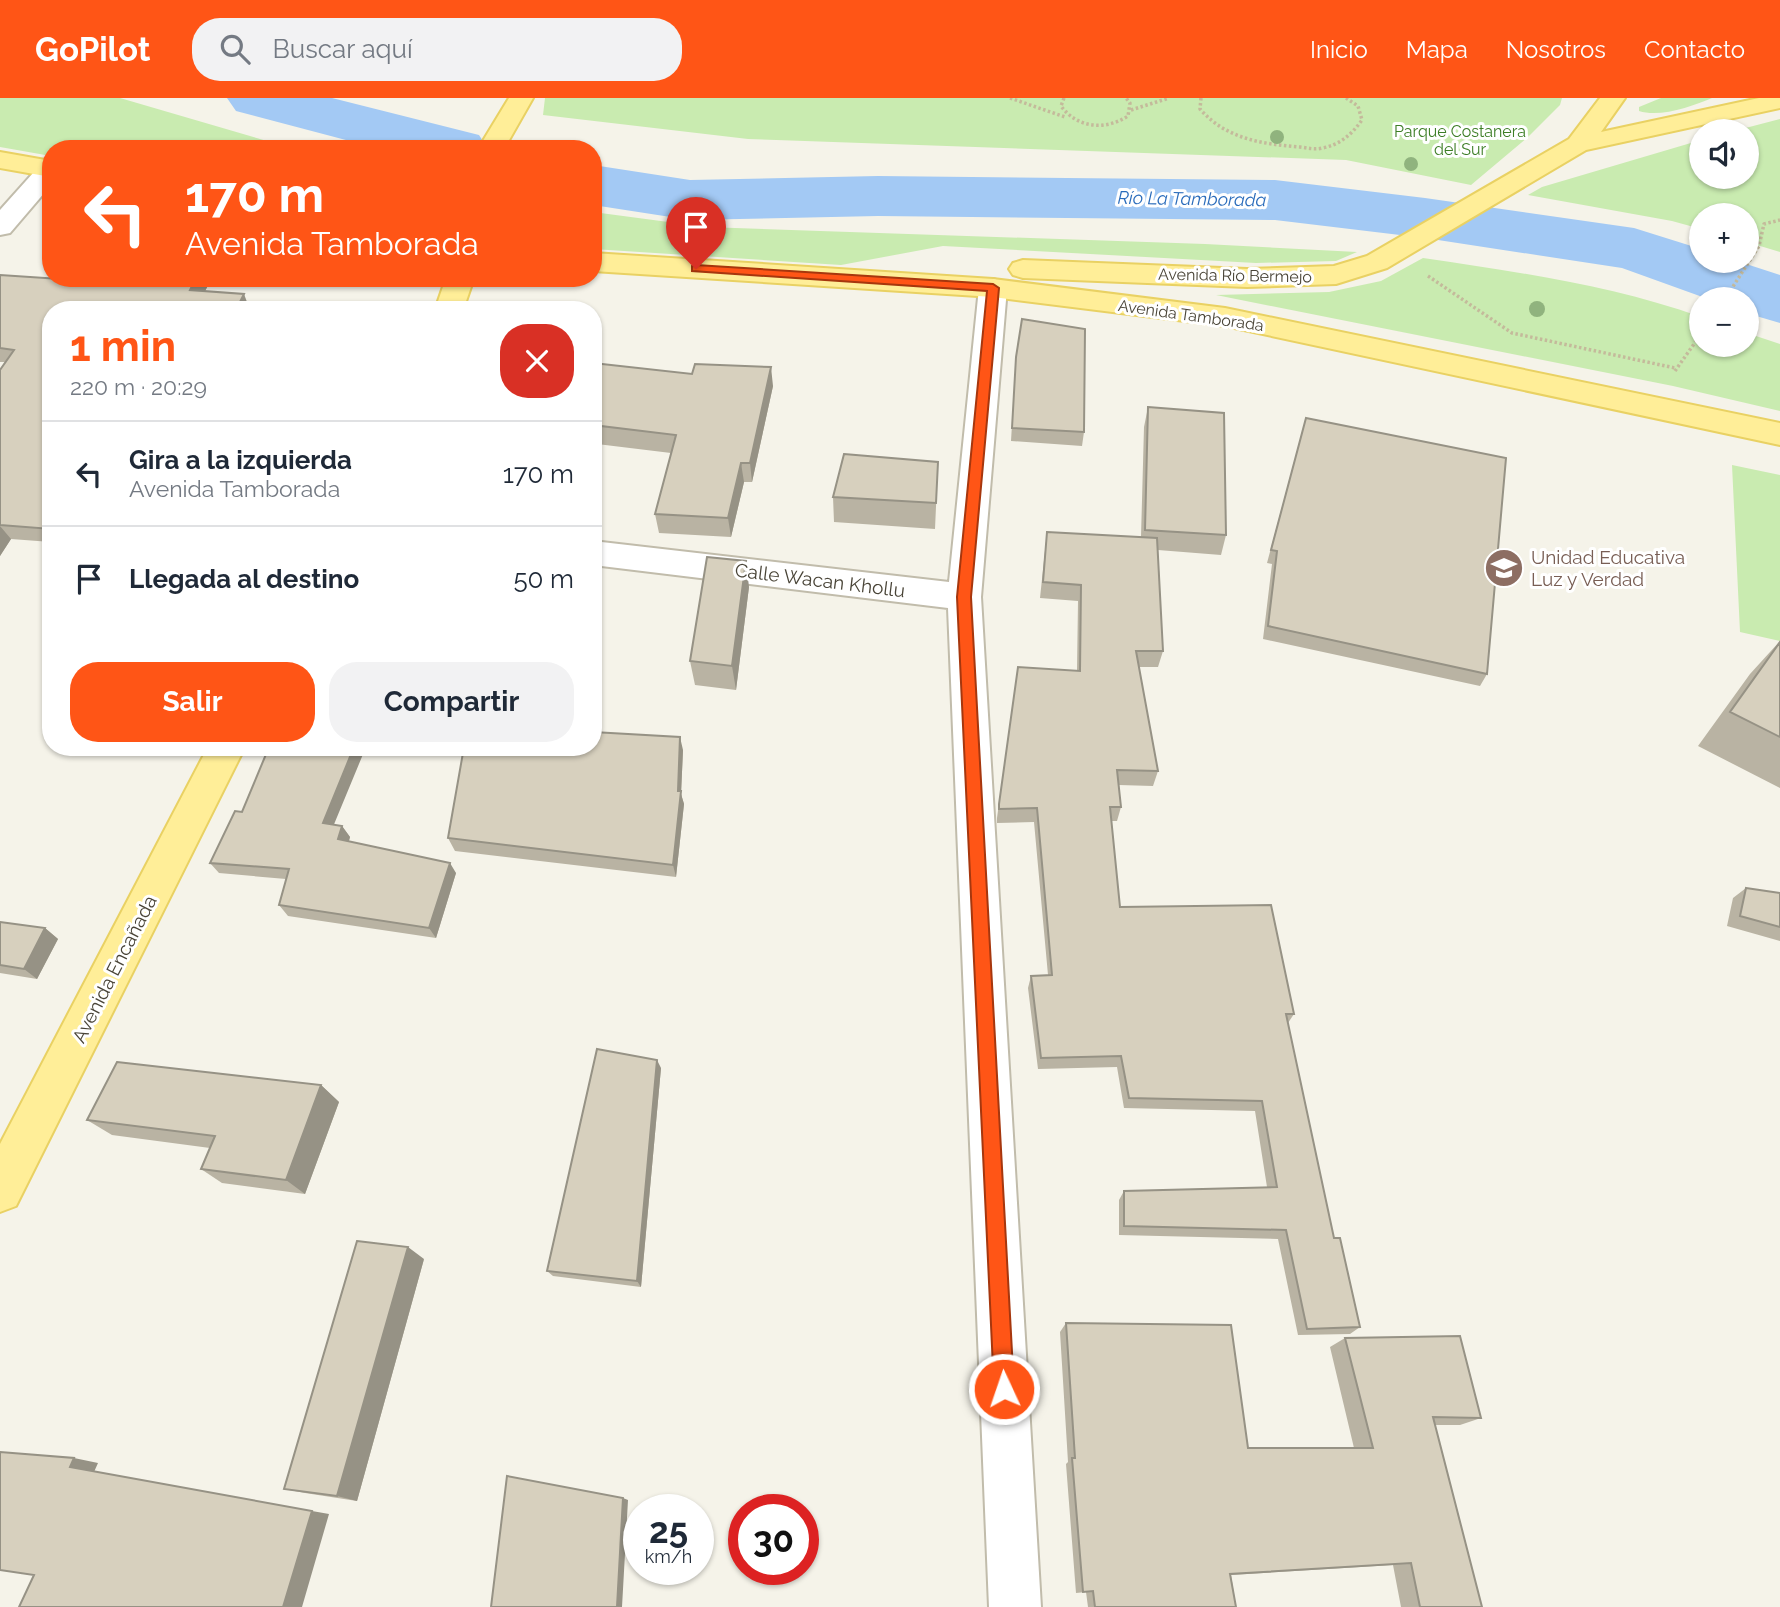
<!DOCTYPE html>
<html lang="es">
<head>
<meta charset="utf-8">
<style>
  body { margin:0; font-family:Raleway,sans-serif; background:#f2f2f3; color:#1f2937; height:100vh; display:flex; flex-direction:column; font-size:26px; white-space:nowrap }
  * { box-sizing:border-box; margin:0 }
  p { font-size:23px; color:#747a83 }
  .icon { flex:none; width:38px; height:38px; fill:none; stroke:currentColor; stroke-width:2; stroke-linecap:round; stroke-linejoin:round }
  .map { position:relative; flex:1; overflow:hidden }
  .panel { position:absolute; left:42px; top:203px; width:560px; height:455px; display:flex; flex-direction:column; background:#fff; border-radius:28px; box-shadow:0 2px 5px #0004 }
  .panel>* { flex:none }
  .banner { position:absolute; left:42px; top:42px; width:560px; height:147px; border-radius:28px; box-shadow:0 2px 5px #0004; background:#ff5516; color:#fff; overflow:hidden }
  .tools { position:absolute; left:1689px; top:21px; display:grid; gap:14px }
  .tools a { display:grid; place-items:center; width:70px; height:70px; border-radius:50%; background:#fff; box-shadow:0 2px 5px #0004; font-size:35px }
  .speed { position:absolute; left:623px; top:1396px; display:flex; gap:14px; font-size:35px; font-weight:700; text-align:center }
  .speed>* { display:grid; place-content:center; width:91px; height:91px; border-radius:50%; background:#fff; box-shadow:0 2px 5px #0004; line-height:1 }
  .speed small { font-size:18px; font-weight:400 }
  .speed .limit { border:10px solid #d22; background:#fff; color:#111 }
  .pin { position:absolute; display:grid; place-items:center; width:60px; height:60px; color:#fff; margin:-72px -30px; border-radius:50% 50% 50% 0; rotate:-45deg; box-shadow:0 0 7px #0007 }
  .pin .icon { rotate:45deg }
  .me { position:absolute; width:77px; margin:-38px; rotate:357deg; stroke-linejoin:round; filter:drop-shadow(0 0 5px #0008) }
  .turn { display:flex; align-items:center; gap:24px; height:147px; padding:0 28px; font-size:32px }
  .turn .icon { width:91px; height:91px; stroke-width:2.5 }
  .turn b { display:block; font-size:49px; line-height:60px }
  .round { display:grid; place-items:center; flex:none; width:74px; height:74px; border-radius:28px; background:#f2f2f3 }
  .headline { display:flex; align-items:center; justify-content:space-between; height:119px; padding:0 28px }
  h1 { font-size:42px; font-weight:700; line-height:52px; color:#ff5516 }
  .primary-button { display:flex; gap:14px; margin-top:auto; padding:14px 28px }
  .primary-button a { flex:1; height:80px; border-radius:28px; background:#ff5516; color:#fff; font-size:28px; font-weight:700; line-height:80px; text-align:center }
  .primary-button a+a { background:#f2f2f3; color:#1f2937 }
  ul { padding:0; list-style:none }
  li { display:flex; align-items:center; gap:21px; height:105px; padding:0 28px; border-top:2px solid #e0e1e3 }
  li div { flex:1 }
  li b { display:block; font-size:26px }
  li em { font-style:normal }
  header { display:flex; align-items:center; gap:42px; box-sizing:border-box; height:98px; padding:0 35px; background:#ff5516; color:#fff }
  header strong { font-size:33px }
  nav { display:flex; gap:38px; margin-inline-start:auto; font-size:24px }
  .search { width:490px; height:63px; background:#f2f2f3; display:flex; align-items:center; gap:18px; box-sizing:border-box; padding:0 24px; border-radius:28px; color:#747a83; font-size:26px }
  .map>svg:first-child { display:block }
  .green { fill:#c9ebb0 }
  .lines { fill:none; stroke-linecap:round; stroke-linejoin:round }
  .river { fill:#a3c9f4; fill-rule:evenodd }
  .minor-casing { stroke:#c1bcab; stroke-width:4 }
  .major-casing { stroke:#e9d163; stroke-width:4 }
  .path { stroke:#c4ba9b; stroke-width:3.5; stroke-dasharray:2.5 2.5; stroke-linecap:butt }
  .minor { fill:#fff; fill-rule:evenodd }
  .major { fill:#ffee98; fill-rule:evenodd }
  .tree { fill:#90b37e }
  .wall { fill:#b9b3a3 }
  .shaded-wall { fill:#969285 }
  .building { fill:#d7d0be; stroke:#969285; stroke-width:2 }
  .route { fill:#ff5516; stroke:#a6370e; stroke-width:2 }
  .labels { text-anchor:middle; stroke-width:6; stroke-linejoin:round; paint-order:stroke }
  .far-park-label { font-size:16px; fill:#3d7e26; stroke:#fff }
  .far-street-label { font-size:16px; fill:#494437; stroke:#fff }
  .far-water-label { font-size:18px; font-style:italic; fill:#2a6cbb; stroke:#fff }
  .education-label { font-size:19px; fill:#785e54; stroke:#fff; text-anchor:start }
  .street-label { font-size:19px; fill:#494437; stroke:#fff }
</style>
</head>
<body>
<header>
<strong>GoPilot</strong>
<div class="search"><svg class="icon" aria-label="search" viewBox="0 0 24 24"><circle cx="10" cy="10" r="6"/><path d="M15 15l6 6"/></svg>Buscar aquí</div>
<nav><a>Inicio</a><a>Mapa</a><a>Nosotros</a><a>Contacto</a></nav>
</header>
<div class="map">
<svg width="1780" height="1509" viewBox="0 0 1780 1509">
  <rect width="100%" height="100%" fill="#f5f3e9"/>
  <path class="green" d="M0,0H120L294,51H51V58L0,49Z
    M545,0H1562L1560,7L1527,40L1471,87L1346,62L748,41L543,17Z
    M1661,0H1712C1693,8 1660,20 1639,13V9Z
    M1780,21V154L1747,144L1746,117H1701V131L1672,123L1528,97L1542,89L1701,42V79H1746V33H1734Z
    M593,114L706,129L1205,146L1357,154L1336,163L1256,165L943,148L841,167L593,151Z
    M1423,160C1517,174 1611,187 1701,219V247H1746L1747,235L1780,246V313L1673,288L1216,197L1329,194L1381,183Z
    M1732,367L1780,377V543L1740,534Z"/>
  <g class="lines">
    <path class="river" d="M227,0H332L479,37L488,51H380L236,13Z
      M593,67L690,82L878,78L1275,82L1425,100L1634,130L1701,151V163H1737L1780,177V225L1746,215V201H1708L1622,170L1425,140L1275,122L878,118L690,122L593,107Z"/>
    <g class="minor-casing">
      <path id="minor" d="M51,63V87L10,135L0,137V112L42,65Z
        M993,181L1003,184L1007,190L981,499L1041,1509H989L948,510L593,467V443L949,484L979,190L983,184Z"/>
    </g>
    <g class="major-casing">
      <path id="major" d="M509,0H533L504,51H478Z
        M1600,0H1625L1601,34L1759,0H1780V10L1586,52L1387,170L1336,186L1247,189L1023,180L1013,177L1009,171L1013,165L1023,162L1247,171L1334,168L1367,158L1569,41Z
        M0,54L51,63V79L0,70Z
        M593,155L993,181L1225,210L1780,325V347L1225,228L993,199L593,173Z
        M446,180H474L463,212H435Z
        M208,649H245L16,1108L0,1114V1046Z"/>
    </g>
    <path class="path" d="M1010,0L1065,19
      M1064,0L1061,8C1077,30 1105,33 1128,18L1130,5L1126,0
      M1201,0L1200,11C1226,41 1262,46 1300,49C1308,50 1315,52 1322,50C1340,47 1352,36 1362,22L1358,8L1346,0
      M1131,12L1169,0
      M1428,178L1512,235L1675,270
      M1725,201L1759,148L1764,126L1780,122
      M1675,273L1701,236"/>
    <use href="#minor" class="minor"/>
    <use href="#major" class="major"/>
  </g>
  <g class="tree">
    <circle cx="1277" cy="39" r="7"/>
    <circle cx="1411" cy="66" r="7"/>
    <circle cx="1537" cy="211" r="8"/>
  </g>
  <path class="wall" d="M0,177L90,183L92,180H210L211,182L205,193L251,211L51,212V444L11,441L0,458V272L5,264H0Z
    M1016,259L1084,334L1082,348L1011,343Z
    M593,265L773,288L752,384H744L731,439L659,435L655,416L671,355L597,346L593,358Z
    M1148,309L1226,437L1221,457L1158,452L1163,553L1158,569H1139L1158,673L1153,688L1119,687L1121,709L1117,723H1111L1120,809L1294,916L1288,925L1334,1140L1360,1229L1350,1236L1298,1237L1278,1141L1119,1137V1102L1124,1093L1267,1089L1255,1013L1124,1010L1117,969L1038,971L1028,890L1031,878L1048,877L1034,724L997,725V720L1018,569L1077,573L1078,503L1040,500L1047,434L1141,439L1144,329Z
    M1306,320L1487,576L1480,588L1263,541L1272,466L1267,465L1302,334Z
    M938,364L935,431L834,424L833,399Z
    M749,489L736,592L695,587L690,563Z
    M1780,543V690L1698,648L1750,576Z
    M683,652L681,696L684,706L676,779L455,753L448,740Z
    M242,714L342,728L350,739L349,743L456,775L436,840L288,818L279,807L286,781L219,775L210,765Z
    M1746,790L1780,795V843L1727,828L1733,800Z
    M0,824L45,830L58,841L37,881L0,875Z
    M661,970L641,1189L553,1178L547,1173Z
    M321,987L339,1004L305,1096L222,1085L201,1071L210,1050L112,1037L87,1022Z
    M424,1161L357,1403L305,1395L284,1391Z
    M1066,1225L1248,1350H1354L1330,1249L1345,1240L1481,1320L1460,1327H1435L1482,1509H1401L1393,1467L1231,1477L1236,1509H1088L1086,1494L1076,1495L1066,1366L1068,1364L1060,1234Z"/>
  <path class="shaded-wall" d="M196,180H210L211,182L198,206L190,192Z
    M244,196L250,212H236Z
    M771,269L773,288L752,384L750,365Z
    M593,331L597,346L593,358Z
    M741,365L744,384L731,439L728,420Z
    M0,428L11,441L0,458Z
    M746,463L749,489L736,592L732,568Z
    M596,587L600,600L593,634V599Z
    M680,639L683,652L681,696L684,706L676,779L673,767Z
    M354,649H366L330,736L323,725Z
    M342,728L350,739L346,752L338,741Z
    M450,765L456,775L436,840L429,830Z
    M45,830L58,841L37,881L24,871Z
    M657,962L661,970L641,1189L637,1183Z
    M321,987L339,1004L305,1096L286,1082Z
    M408,1149L424,1161L357,1403L337,1398Z
    M74,1360L98,1365L94,1374L70,1369Z
    M623,1400L628,1402L622,1509H617Z
    M312,1413L329,1416L302,1509H283Z"/>
  <path class="building" d="M0,177L90,183L92,180H196L190,192L244,196L236,212H51V431L0,427V272L14,252L0,250Z
    M1022,221L1085,231L1084,334L1012,330L1016,259Z
    M593,265L692,276L695,266L771,269L750,365H741L728,420L655,416L676,337L593,327Z
    M1148,309L1224,315L1226,437L1145,432Z
    M1306,320L1506,360L1487,576L1268,528L1277,453L1271,452Z
    M844,356L938,364L936,405L833,399Z
    M1047,434L1157,440L1163,553H1136L1158,673L1117,672L1121,709H1110L1120,809L1271,807L1294,916H1286L1334,1140H1340L1360,1229L1307,1231L1286,1132L1124,1128V1093L1277,1089L1262,1003L1129,1000L1121,958L1041,960L1031,878L1052,877L1037,710L999,711V706L1018,569L1080,573L1081,487L1043,484Z
    M707,459L746,463L732,568L690,563Z
    M1780,544V639L1730,614Z
    M593,587H596L593,599Z
    M593,634L680,639L678,693H681L673,767L448,740L464,649H593Z
    M269,649H354L323,725L342,728L338,741L450,765L429,830L279,807L289,771L210,765L235,713L242,714Z
    M1746,790L1780,795V829L1740,818Z
    M0,824L45,830L24,871L0,867Z
    M597,951L657,962L637,1183L547,1173Z
    M117,964L321,987L286,1082L201,1071L215,1038L87,1022Z
    M357,1143L408,1149L337,1398L284,1391Z
    M1066,1225L1231,1227L1248,1350H1373L1345,1240L1460,1238L1481,1320L1433,1319L1482,1509H1420L1411,1465L1230,1476L1236,1509H1095L1093,1493L1083,1494L1072,1360H1075Z
    M0,1354L74,1360L70,1369L312,1413L283,1509H19L34,1477L0,1472Z
    M507,1378L623,1400L617,1509H491Z"/>
  <path class="route" d="M696,167L993,186L999,190L971,499L1014,1291L1011,1298L1004,1301L997,1298L994,1291L957,499L987,193L692,173V168Z"/>
  <defs>
    <g id="school-disc" transform="scale(2.0125)"><circle r="9.5" fill="#8d6e63" stroke="#fff"/><path d="M0-5L7-2L0 1L-7-2ZM-4 1L0 2.5L4 1V4Q0 6-4 4Z" fill="#fff"/></g>
  </defs>
  <g fill-rule="evenodd">
    <use href="#school-disc" x="1504" y="470"/>
  </g>
  <g class="labels">
    <g class="far-park-label">
      <text x="1460" y="39">Parque Costanera<tspan x="1460" dy="18">del Sur</tspan></text>
    </g>
    <g class="far-street-label">
      <text transform="translate(1235 177) rotate(1)" y="6">Avenida Río Bermejo</text>
      <text transform="translate(1191 217) rotate(8)" y="6">Avenida Tamborada</text>
    </g>
    <g class="far-water-label">
      <text transform="translate(1192 101) rotate(1)" y="6">Río La Tamborada</text>
    </g>
    <g class="education-label">
      <text x="1531" y="466">Unidad Educativa<tspan x="1531" dy="22">Luz y Verdad</tspan></text>
    </g>
    <g class="street-label">
      <text transform="translate(820 482) rotate(7)" y="7">Calle Wacan Khollu</text>
      <text transform="translate(114 871) rotate(-63)" y="7">Avenida Encañada</text>
    </g>
  </g>
</svg>
<div class="tools">
<a><svg class="icon" aria-label="sound" viewBox="0 0 24 24"><path d="M4 9h4l5-4v14l-5-4H4zM17 9q2 3 0 6"/></svg></a>
<a>+</a>
<a>−</a>
</div>
<div class="speed"><div>25<small>km/h</small></div><div class="limit">30</div></div>
<div class="pin" style="left:696px;top:171px;background:#d93025"><svg class="icon" aria-label="arrive" viewBox="0 0 24 24"><path d="M6 21V4h12l-3 4 3 4H6"/></svg></div>
<svg class="me" style="left:1004px;top:1291px" viewBox="-20 -20 40 40"><circle r="17" fill="#ff5516" stroke="#fff" stroke-width="3"/><path d="M0-11L8 9 0 5-8 9z" fill="#fff"/></svg>
<div class="banner">
<div class="turn"><svg class="icon" aria-label="left" viewBox="0 0 24 24"><path d="M17 20v-9H6M10 6l-5 5 5 5"/></svg><div><b>170 m</b>Avenida Tamborada</div></div>
</div>
<section class="panel">
<div class="headline"><div><h1>1 min</h1><p>220 m · 20:29</p></div><a class="round" style="background:#d93025;color:#fff"><svg class="icon" aria-label="close" viewBox="0 0 24 24"><path d="M6 6l12 12M18 6L6 18"/></svg></a></div>
<ul>
<li><svg class="icon" aria-label="left" viewBox="0 0 24 24"><path d="M17 20v-9H6M10 6l-5 5 5 5"/></svg><div><b>Gira a la izquierda</b><p>Avenida Tamborada</p></div><em>170 m</em></li>
<li><svg class="icon" aria-label="arrive" viewBox="0 0 24 24"><path d="M6 21V4h12l-3 4 3 4H6"/></svg><div><b>Llegada al destino</b></div><em>50 m</em></li>
</ul>
<div class="primary-button"><a>Salir</a><a>Compartir</a></div>
</section>
</div>
</body>
</html>
